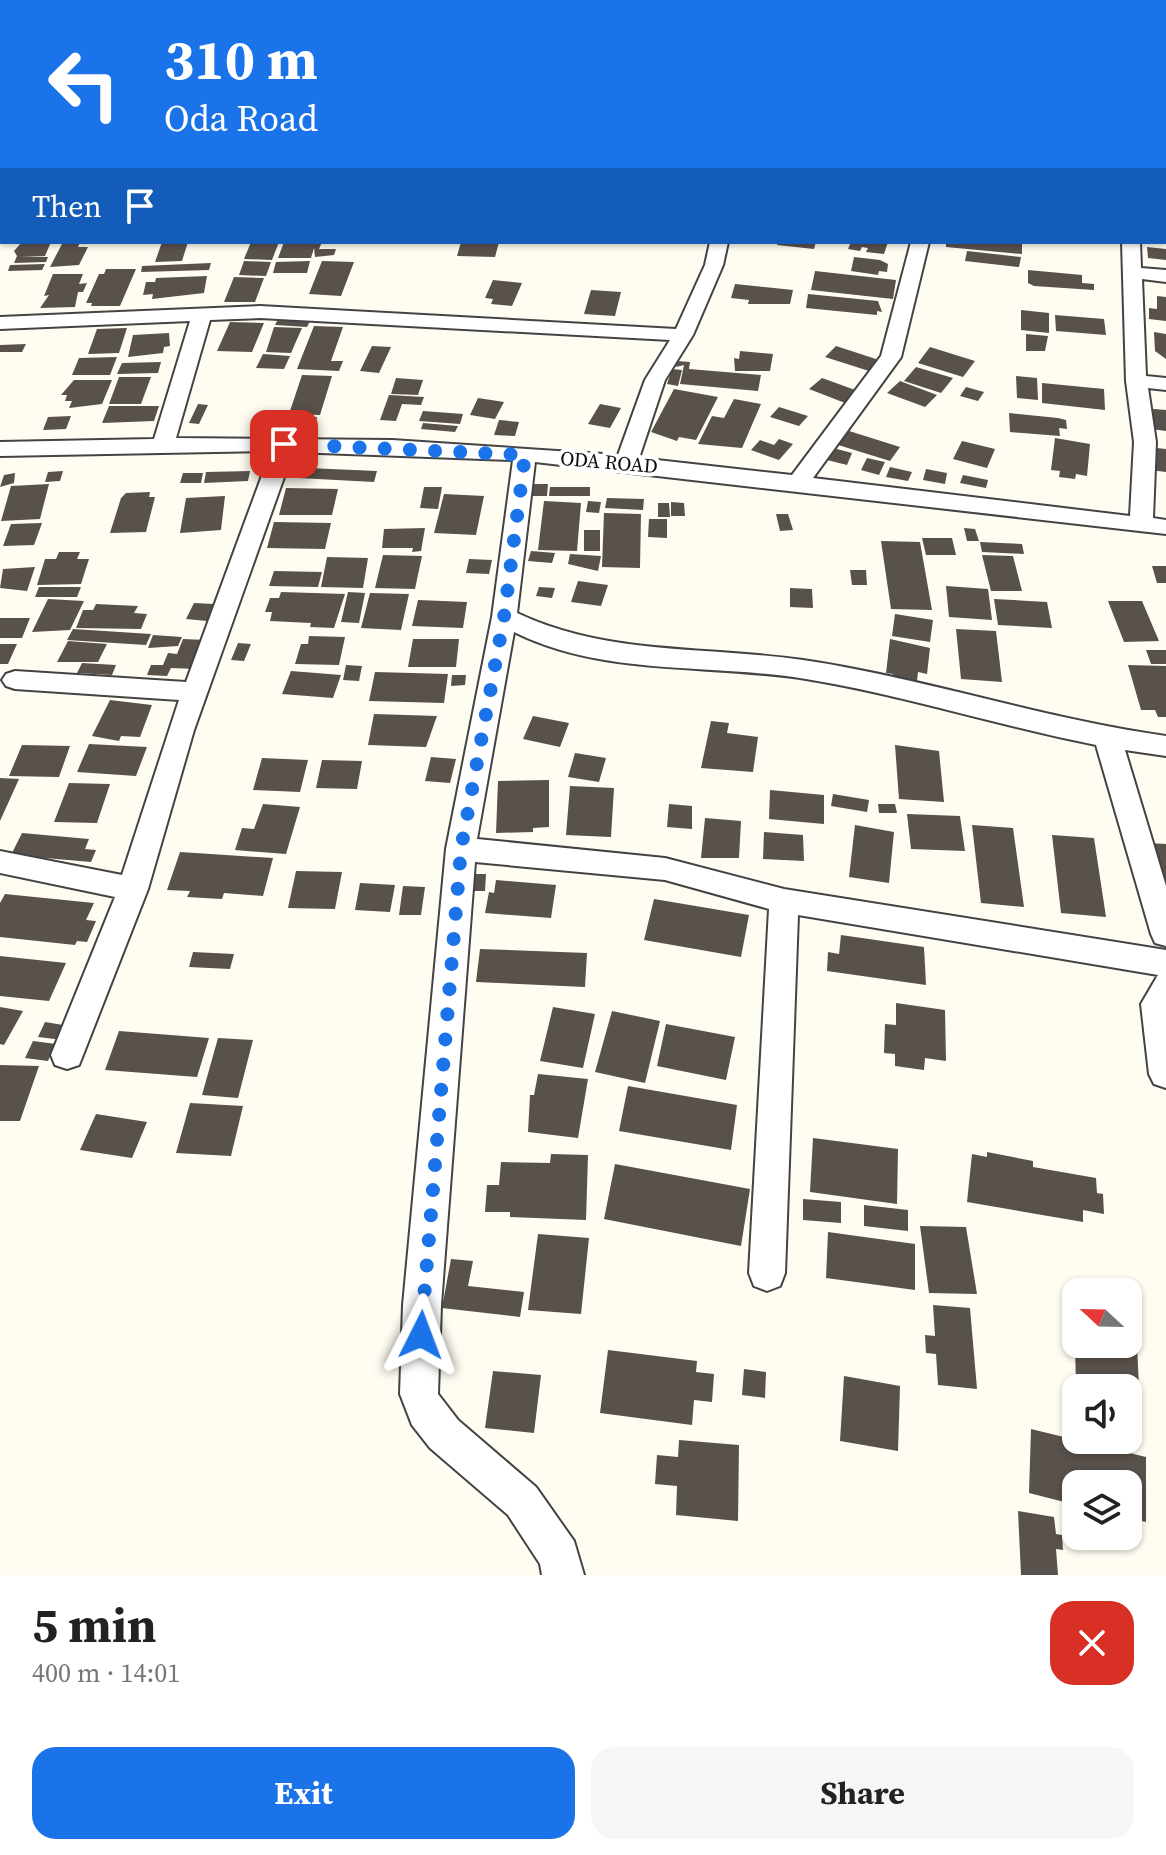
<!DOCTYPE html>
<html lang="en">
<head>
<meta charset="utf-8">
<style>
  body { margin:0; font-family:"Source Serif 4",serif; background:#f6f6f6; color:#222; height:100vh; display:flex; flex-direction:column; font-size:30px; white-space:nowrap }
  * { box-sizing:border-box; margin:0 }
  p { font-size:26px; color:#767676 }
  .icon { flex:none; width:44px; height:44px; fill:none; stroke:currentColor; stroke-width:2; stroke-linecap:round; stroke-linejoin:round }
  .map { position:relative; height:1575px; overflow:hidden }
  .panel { display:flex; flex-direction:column; background:#fff; flex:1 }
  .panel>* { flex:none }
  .banner { position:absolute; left:0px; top:0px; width:1166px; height:244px; box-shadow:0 2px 6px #0004; background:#1a73e8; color:#fff; overflow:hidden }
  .needle { width:52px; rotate:292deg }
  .buttons { position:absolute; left:1062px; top:1278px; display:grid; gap:16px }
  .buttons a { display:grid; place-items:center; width:80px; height:80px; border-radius:16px; background:#fff; box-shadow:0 2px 6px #0004; font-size:40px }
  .pin { position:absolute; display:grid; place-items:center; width:68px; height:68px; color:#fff; margin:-34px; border-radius:16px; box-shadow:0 4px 12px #0006 }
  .me { position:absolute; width:88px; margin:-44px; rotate:3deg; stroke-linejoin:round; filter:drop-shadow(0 0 6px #0008) }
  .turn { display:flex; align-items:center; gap:28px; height:168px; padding:0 32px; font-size:36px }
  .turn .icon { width:104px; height:104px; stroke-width:2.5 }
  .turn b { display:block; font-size:56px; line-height:68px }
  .then { display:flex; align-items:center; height:76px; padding:0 32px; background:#0003; gap:16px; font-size:30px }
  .round { display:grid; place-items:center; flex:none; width:84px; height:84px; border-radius:24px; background:#f6f6f6 }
  .summary { display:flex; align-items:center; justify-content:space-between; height:136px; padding:0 32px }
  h1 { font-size:48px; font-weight:700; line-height:60px }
  .button { display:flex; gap:16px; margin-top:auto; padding:16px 32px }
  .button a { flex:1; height:92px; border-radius:24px; background:#1a73e8; color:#fff; font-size:32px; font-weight:700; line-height:92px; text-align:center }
  .button a+a { background:#f6f6f6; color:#222 }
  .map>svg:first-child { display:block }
  .building { fill:#59514b }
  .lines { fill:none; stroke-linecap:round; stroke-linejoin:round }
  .minor-casing { stroke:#434343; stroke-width:4 }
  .minor { fill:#fff; fill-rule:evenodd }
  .route { stroke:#1a73e8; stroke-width:14; stroke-dasharray:0 25.2 }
  .labels { text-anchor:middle; stroke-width:8; stroke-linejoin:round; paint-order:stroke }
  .street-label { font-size:20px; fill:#101010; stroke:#fff }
</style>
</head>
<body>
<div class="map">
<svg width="1166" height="1575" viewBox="0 0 1166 1575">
  <rect width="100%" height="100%" fill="#fffdf2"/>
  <path class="building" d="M22,242H51L45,256H20L48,257L46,262L14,263L17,256L14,251Z
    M63,242H80L78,247H88L79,265L50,267Z
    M162,242H188L182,261L155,262Z
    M251,242H279L272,260L244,259Z
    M284,242H322L319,249H336L334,255L315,257L314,248L311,258H278Z
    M461,242H499L495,257L457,256Z
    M778,242H816L814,249L777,245Z
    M851,242H888L884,254L866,252L868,248L862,247L860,251L848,249Z
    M946,242H1022V254L946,247Z
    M1147,247L1166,249V260L1148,258Z
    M967,251L1021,257L1019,267L965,261Z
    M854,257L880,260L888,264L887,272L879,271L878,275L851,271Z
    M244,261L271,262L266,276L239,275Z
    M310,261L307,273H273L276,262Z
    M322,261L354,262L341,296L309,294Z
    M211,263L209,270L141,272L142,266Z
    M45,264L42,270L8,271L10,265Z
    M106,269H136L120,306H91L92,303H86L99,274H104Z
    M1028,270L1082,275V283L1094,284V290L1034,286L1028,283Z
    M815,271L896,280L893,299L811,290Z
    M53,274H83L79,284L87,283L83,292H78L75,307L40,308L49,295L44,296Z
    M207,276L204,293L152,299L153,294L143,295L146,282H155L156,278Z
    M234,277L264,278L255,302H224Z
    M493,280L522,283L512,306L491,304L493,299L485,298Z
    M735,284L793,290L790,304H748L749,300L731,298Z
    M591,290L621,292L615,316L584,314Z
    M808,294L878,301L882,312L877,311V315L806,308Z
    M1157,296L1166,297V321L1149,319V308L1157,309Z
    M1021,310L1049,313V333L1021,330Z
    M1055,315L1104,319L1106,335L1056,331Z
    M278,319L310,321L307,327L275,325Z
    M230,322L264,323L252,352L217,351Z
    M314,326L343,327L331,361H343L339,371L297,369Z
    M274,327L302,328L291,353L266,352Z
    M127,328L119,353L88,354L97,329Z
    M1154,332L1166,334V359L1155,351Z
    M169,333L170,346L164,347L163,353L128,357L133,335Z
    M1026,334L1048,336L1045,351H1026Z
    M26,344L22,352H0V345Z
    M372,346L391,347L379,373L360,371Z
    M836,346L879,360L869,371L825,357Z
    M930,347L975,361L963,377L918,363Z
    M740,351L773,354L770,371H735L734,358L739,359Z
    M263,354L290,356L284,369L256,368Z
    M117,357L110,375H72L79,358Z
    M677,361L690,362L689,369L761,375L758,391L680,384L684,365L676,367Z
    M161,362L158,373L117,374L122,363Z
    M916,367L953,378L941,393L904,381Z
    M672,369L682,370L678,386L667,384Z
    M302,375L332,376L320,415L289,414Z
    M1016,376L1037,378L1038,400L1017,398Z
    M119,377H151L141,404H109Z
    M396,378L423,380L418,395L391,394Z
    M822,378L858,391L845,403L809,389Z
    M74,380H112L102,404L69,408L72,401H65L67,395H61Z
    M900,381L937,395L925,407L887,393Z
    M1042,383L1104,389L1105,410L1042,403Z
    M966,387L984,392L978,401L960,396Z
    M674,389L718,397L696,440L679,437L677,441L651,432Z
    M389,395L424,397L421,405L402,404L396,421L380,420Z
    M478,398L504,402L495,419L470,415Z
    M734,399L761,404L742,448L698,444L712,416L724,418Z
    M198,404L208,405L199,424L189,423Z
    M600,404L621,408L610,428L588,424Z
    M109,406H159L154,421L102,423Z
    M779,407L808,416L799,426L770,417Z
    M1154,409L1166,410V431L1151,429L1149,411Z
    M423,411L463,414L460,424L419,421Z
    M1009,413L1058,418L1066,420L1067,429L1059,428L1060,436L1010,432Z
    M71,416L66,429L43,430L48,417Z
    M286,417H317L315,428L283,429Z
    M499,420L519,422L515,436L494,435Z
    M423,423L458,426L455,432L421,429Z
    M846,430L900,447L890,461L835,444Z
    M1055,438L1090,444L1087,476L1076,474L1075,479L1059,477L1060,471L1051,470Z
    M779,439L793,444L779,460L751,450L760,440L774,445Z
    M962,441L995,449L987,468L953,459Z
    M1147,447L1166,449V472L1150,470Z
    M833,448L852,453L847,465L827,460Z
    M867,458L885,462L879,475L861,470Z
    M285,467L377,471L374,482L280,477Z
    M890,467L912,472L908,481L886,477Z
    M926,469L947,473L945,484L923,480Z
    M63,471L60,481L45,482L48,472Z
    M250,471L248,481L204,483L206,472Z
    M15,473L14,483L0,487L4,475Z
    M183,473H203L201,483H180Z
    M963,475L988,480L986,488L960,483Z
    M49,484L40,519L1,521L11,486Z
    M531,484H548L547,496H530Z
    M424,487H442L438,509L420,508Z
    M550,487H590V496H549Z
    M286,488L338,489L332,515H279Z
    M150,492L149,497H155L146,532L110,533L121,498L126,493Z
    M444,494L484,496L476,535L434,533Z
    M225,496L221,530L180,533L186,498Z
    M607,498L644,499L643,510L605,508Z
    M544,501L581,503L577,551L538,550Z
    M588,501L601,502L599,513L586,512Z
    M671,502L684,503L685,516H671Z
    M658,503H669L670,517H658Z
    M604,513L641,514L640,568L602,567Z
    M776,514H788L793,530L780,531Z
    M649,519H667V538L648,537Z
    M274,522L331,523L325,549L267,548Z
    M42,523L34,545L3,546L11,524Z
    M425,528L421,551L412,552L413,548H382L384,529Z
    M964,528L975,529L979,541H967Z
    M584,530H600V551H584Z
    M922,538H952L956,555H926Z
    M881,541L920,542L932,610L891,609Z
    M980,542L1022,544L1024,554L982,552Z
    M531,551L555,553L552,563L528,561Z
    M59,552H80L77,559H89L81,584L37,585L45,559H56Z
    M570,554L601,556L598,571L568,564Z
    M383,555L422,556L415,589L375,588Z
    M982,555L1013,556L1022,591H991Z
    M327,557L368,558L363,588L321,587Z
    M469,559L492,560L489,574L466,573Z
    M1152,566H1166V583H1157Z
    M35,567L27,591L0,588L3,569Z
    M850,570H866L867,585H852Z
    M274,571L322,572L318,587L269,586Z
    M578,581L608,585L601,606L571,602Z
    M946,586L988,589L992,620L949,617Z
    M39,587H81L77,597H35Z
    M539,587L555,588L552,598L536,596Z
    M790,588L812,589L813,608L790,607Z
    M281,592L345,594L334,628L310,627L311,623L270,621L272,612H265L270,598H279Z
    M348,592L365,593L359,623L341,622Z
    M370,593L409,594L401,630L361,628Z
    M48,599L84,601L70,630L32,632Z
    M994,599L1047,602L1052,628L998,625Z
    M418,600L467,602L463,628L412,626Z
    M1108,601H1142L1159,641L1124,642Z
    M194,603L214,604L207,621L186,619Z
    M96,604L138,606L134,613L147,614L141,629L76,628L83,610H93Z
    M895,614L933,620L930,642L892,636Z
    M0,618H30L22,638H0Z
    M73,629L151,634L146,645L67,640Z
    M956,629L996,631L1002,682L961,679Z
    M153,635L182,637L178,646L148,648Z
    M309,636L345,637L339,665L295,664L301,644H308Z
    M183,639L207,640L196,669L171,668L167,676L147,675L151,665H163L168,653L177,654Z
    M413,639H459L456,667H408Z
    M890,639L930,648L927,674L918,672L917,681L892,679L893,674L886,673Z
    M68,641L107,644L98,662H57Z
    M238,643L251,644L244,661L231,660Z
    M0,644H17L8,664H0Z
    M1146,650H1166V664H1151Z
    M82,663L116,665L112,675L77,673Z
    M346,665L362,666L359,681L343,680Z
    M1128,665L1166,666V717H1158L1155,710H1141Z
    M291,671L341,675L333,698L282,694Z
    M375,672L448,674L444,703L369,701Z
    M452,675H466L465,685L451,686Z
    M110,700L152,705L140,737L121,736L119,741L92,736Z
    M374,714L437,716L426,747L368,745Z
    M533,716L569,723L560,747L523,739Z
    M711,721L729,723L727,733L758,737L753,772L701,768Z
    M89,744L147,747L136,776L77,772Z
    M22,745L70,746L59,777L9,776Z
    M895,745L939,751L944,802L899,799Z
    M575,753L606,758L599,782L568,777Z
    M431,757L456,759L450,783L425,781Z
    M262,758L308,760L300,792L253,790Z
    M322,760L362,761L357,789L316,788Z
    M0,778L19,779L0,821Z
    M549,780V827L533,828V832L496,833L498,781Z
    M69,783L110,784L97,823L54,822Z
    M570,786L614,788L611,837L566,835Z
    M770,790L824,795V824L769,819Z
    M833,794L869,800L867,812L831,806Z
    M263,804L300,807L286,854L235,850L242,828L254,829Z
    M669,804L692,806V829L667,827Z
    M878,804H895L897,813H879Z
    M907,814L960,816L965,851L911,849Z
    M705,818L741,821L739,858H701Z
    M855,825L894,832L889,883L849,877Z
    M972,825L1013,828L1024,907L981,903Z
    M764,832L803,835L804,861L763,859Z
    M22,833L89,839L85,849L96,850L91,862L11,855Z
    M1052,835L1094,838L1106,917L1061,913Z
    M1148,843L1166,844V907Z
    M180,852L273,858L263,896L224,893L222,899L187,897L190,891L167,890Z
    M296,871L342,872L335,909L288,908Z
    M474,874H486L485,891H474Z
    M496,880L556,885L551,918L485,913L489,892L494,893Z
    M360,883L395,885L390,912L355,910Z
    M403,886L425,887L421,915H399Z
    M5,894L94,903L86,920L96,921L87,942L77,941L75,945L0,937V903Z
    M654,899L749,915L741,957L644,940Z
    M841,935L924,947L926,985L827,971L828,952L839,954Z
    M480,949L587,953L585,987L476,982Z
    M193,952L234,954L230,969L189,967Z
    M0,956L66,963L49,1001L0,996Z
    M896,1003L945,1010L946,1061L925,1058L924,1070L895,1066V1054L884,1053L885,1024L896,1025Z
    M0,1007L23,1011L4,1045L0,1044Z
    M553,1007L595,1014L583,1068L540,1061Z
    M612,1011L660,1021L645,1083L595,1072Z
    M45,1022L69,1026L63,1040L38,1037Z
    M666,1024L735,1037L726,1080L657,1066Z
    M119,1031L209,1038L197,1077L105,1070Z
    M218,1038L253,1040L238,1098L202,1095Z
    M33,1041L56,1044L48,1061L25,1058Z
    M0,1065L39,1066L20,1121H0Z
    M538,1074L588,1079L578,1138L528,1132L530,1095H534Z
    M628,1086L737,1105L731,1150L619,1131Z
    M190,1103L243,1106L231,1156L176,1153Z
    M96,1114L147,1122L132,1158L80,1150Z
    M813,1138L898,1149L897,1204L810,1192Z
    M987,1152L1033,1161V1167L1096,1178L1097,1193L1103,1194L1104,1214L1083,1210V1222L967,1202L972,1154L987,1157Z
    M551,1154L588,1155L586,1220L510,1217V1212H485L487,1185H499L501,1162L550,1163Z
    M615,1164L750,1189L741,1246L604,1219Z
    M803,1199L841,1202V1223L803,1220Z
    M864,1205L908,1210V1231L864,1226Z
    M920,1226L966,1227L977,1294L929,1293Z
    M828,1232L915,1244V1290L826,1278Z
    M538,1234L589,1238L581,1314L528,1310Z
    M451,1259L473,1261L468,1286L524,1292L520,1317L442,1308Z
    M933,1305L970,1308L977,1389L938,1385L936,1354L926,1353L925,1335L935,1336Z
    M1075,1344L1137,1345L1140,1408L1128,1406V1388H1076Z
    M608,1350L697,1361L696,1372L714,1374L712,1402L694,1400L692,1425L600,1413Z
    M744,1369L766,1372L765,1398L742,1395Z
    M493,1371L541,1375L534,1433L485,1428Z
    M844,1376L900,1386L898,1451L840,1441Z
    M1031,1429L1146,1457V1522L1128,1518V1484H1076V1505L1029,1493Z
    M679,1440L739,1445L738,1521L676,1515L677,1486L655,1484L657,1455L678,1457Z
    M1018,1511L1054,1517L1056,1534L1062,1535L1063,1550L1056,1549L1058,1575H1021Z"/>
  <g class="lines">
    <g class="minor-casing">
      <path id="minor" d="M239,0H260L238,2Z
        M480,0H527L528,2H481Z
        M1164,46H1166V56H1164Z
        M2,73V83L0,84V74Z
        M1164,109H1166V119H1164Z
        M0,137H2V147H0Z
        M1164,179H1166V189H1164Z
        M0,218H2V228H0Z
        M710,242H728L723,265L693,335L665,380L639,458L792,475L881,356L911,242H929L901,357L813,478L1130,516L1134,442L1126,381L1122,242H1140L1141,268L1166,270V282L1142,279L1146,376L1166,378V390L1148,388L1156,442L1153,518L1166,520V534L535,462L517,613C608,656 706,646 803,660C925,678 1043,719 1166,736V756L1125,750L1166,886V946L1155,943L1151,934L1096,745C999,726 904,695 806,679C709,663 604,677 514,632L477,839L665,858L784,889L1166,950V1088L1154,1084L1149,1074L1141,1004L1158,975L798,915L785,1273L780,1286L767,1291L754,1286L749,1273L769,909L665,880L475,862L441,1305L438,1394L458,1420L536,1487L574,1541L584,1575H542L540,1564L508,1515L430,1448L412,1425L400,1394L403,1305L446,849L492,617L513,460L293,452L194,730L148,889L83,1055L79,1065L67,1069L55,1065L51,1055L115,897L0,873V851L122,875L179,700L15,689L6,686L2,680L6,674L15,671L186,682L271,451L0,456V442L154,439L190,321L0,329V317L260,306L676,329L705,265ZM260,318L670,340L645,380L618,455L392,440L176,438L210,320Z"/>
    </g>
    <use href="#minor" class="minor"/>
  </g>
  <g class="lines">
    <path class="route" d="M284,444L525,455L504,617L461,849L421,1335"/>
  </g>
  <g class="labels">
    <g class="street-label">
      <text transform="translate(609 462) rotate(5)" y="7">ODA ROAD</text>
    </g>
  </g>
</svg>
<div class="buttons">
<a><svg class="needle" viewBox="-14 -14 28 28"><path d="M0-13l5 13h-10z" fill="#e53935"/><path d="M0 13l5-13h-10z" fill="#767676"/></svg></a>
<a><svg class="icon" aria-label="sound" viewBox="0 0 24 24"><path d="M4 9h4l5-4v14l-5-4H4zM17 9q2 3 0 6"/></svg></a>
<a><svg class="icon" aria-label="layers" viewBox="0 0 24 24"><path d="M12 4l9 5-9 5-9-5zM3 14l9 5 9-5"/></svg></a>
</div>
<div class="pin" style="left:284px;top:444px;background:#d93025"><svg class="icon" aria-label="arrive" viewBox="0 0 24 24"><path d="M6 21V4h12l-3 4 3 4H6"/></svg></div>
<svg class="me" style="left:421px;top:1335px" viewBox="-20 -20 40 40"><path d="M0-17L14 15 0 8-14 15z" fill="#1a73e8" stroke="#fff" stroke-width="4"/></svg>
<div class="banner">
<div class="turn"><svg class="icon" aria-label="left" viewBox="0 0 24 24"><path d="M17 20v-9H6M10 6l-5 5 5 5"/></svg><div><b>310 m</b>Oda Road</div></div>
<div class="then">Then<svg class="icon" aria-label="arrive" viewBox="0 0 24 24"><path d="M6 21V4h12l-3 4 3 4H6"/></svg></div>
</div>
</div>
<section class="panel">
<div class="summary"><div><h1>5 min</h1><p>400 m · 14:01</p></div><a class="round" style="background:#d93025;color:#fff"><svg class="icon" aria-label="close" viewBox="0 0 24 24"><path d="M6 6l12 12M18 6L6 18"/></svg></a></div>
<div class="button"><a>Exit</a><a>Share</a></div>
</section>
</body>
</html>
